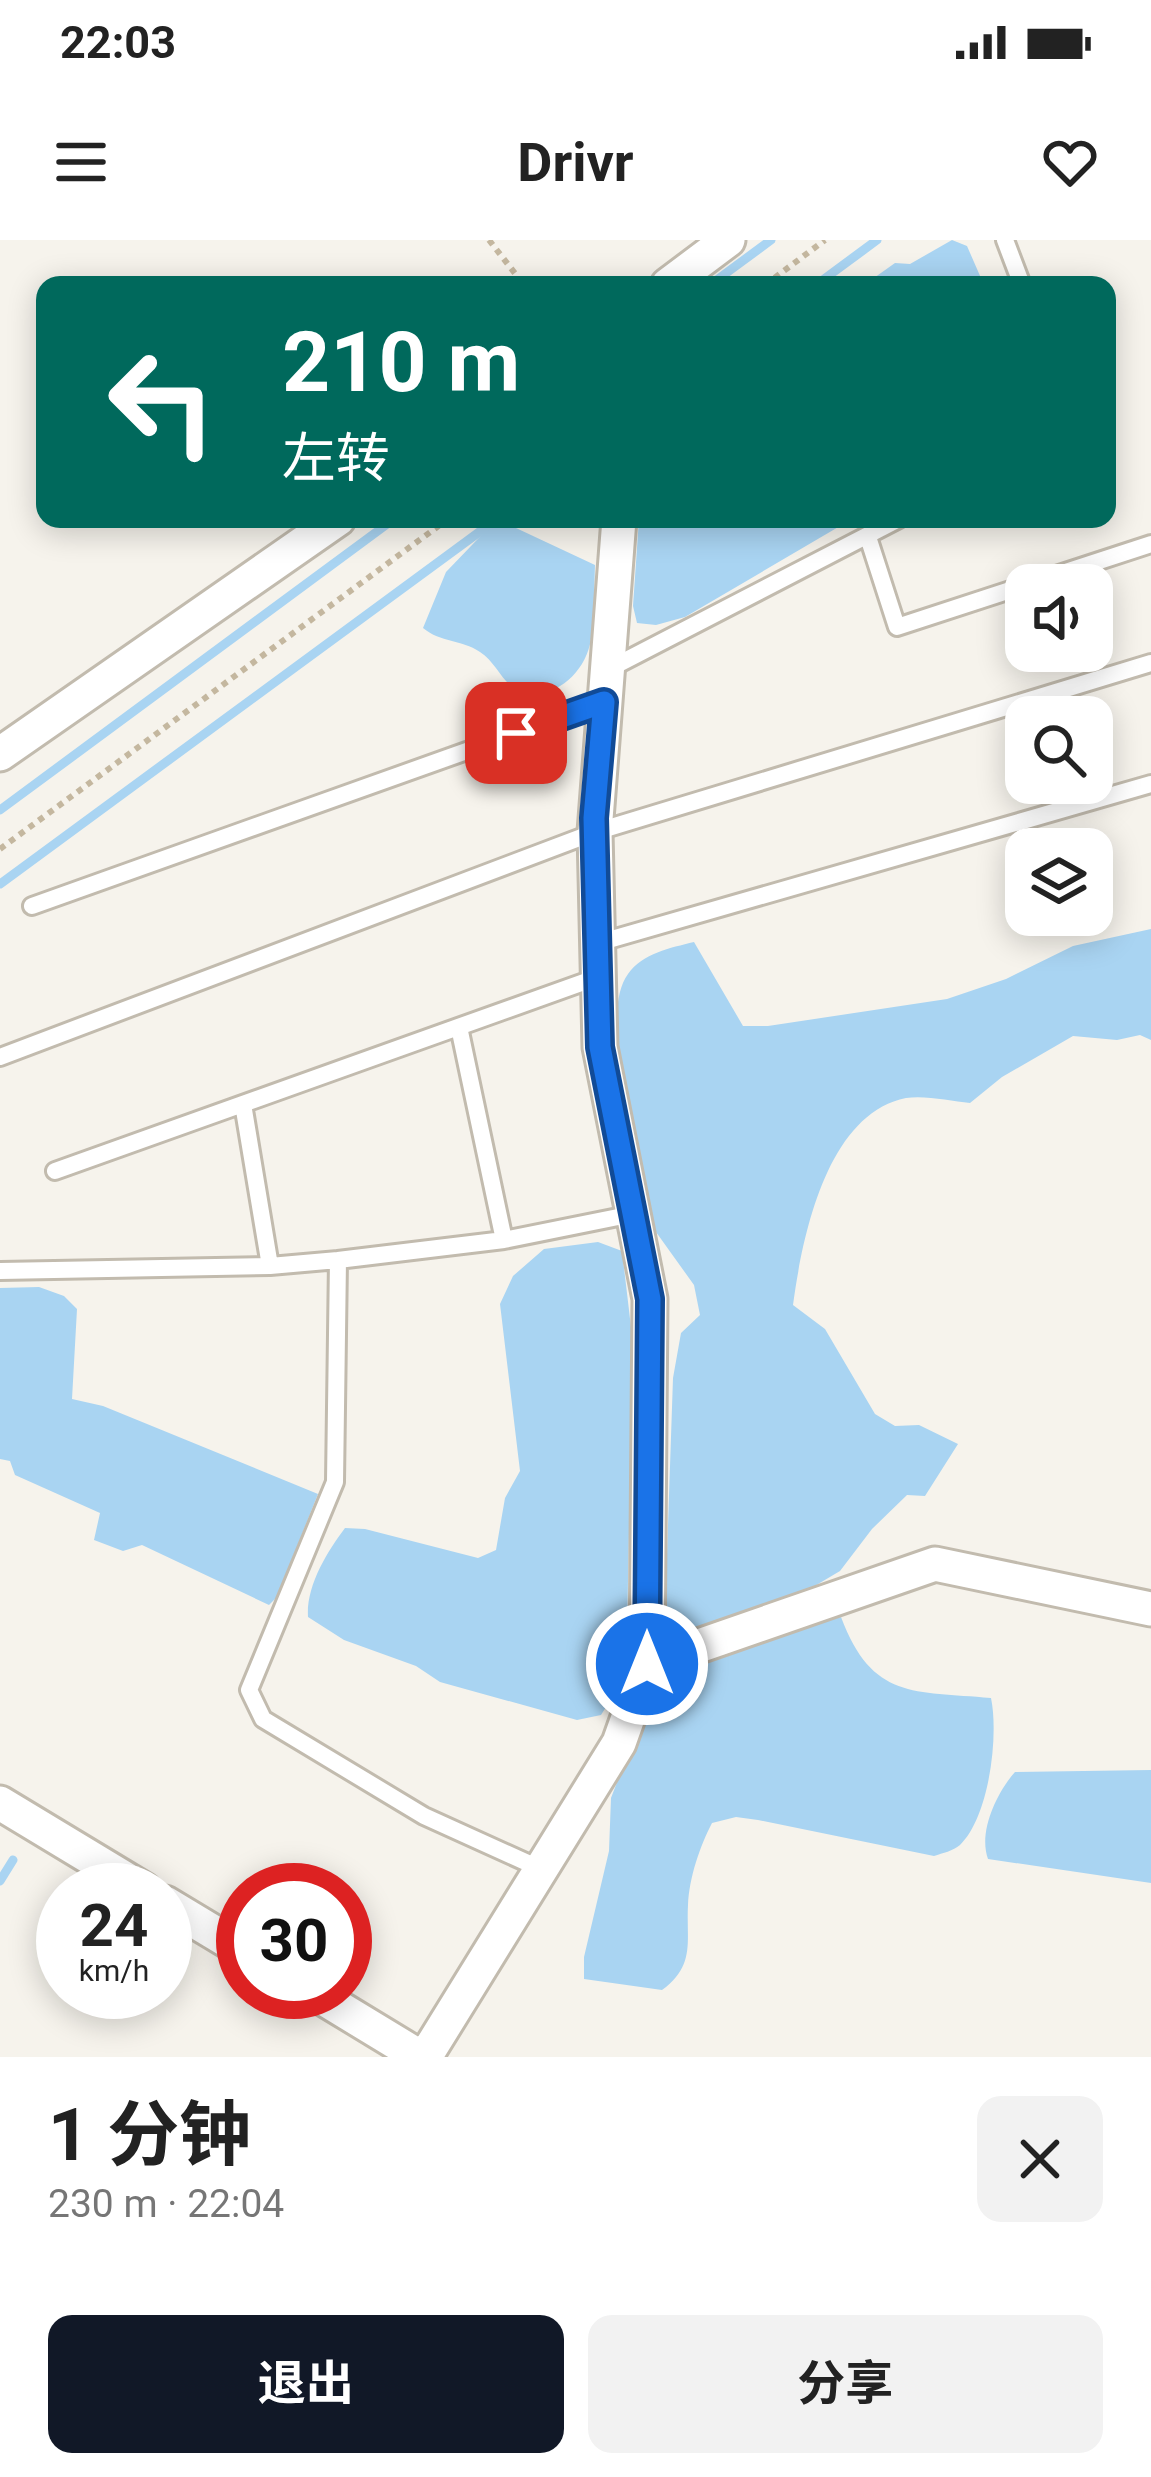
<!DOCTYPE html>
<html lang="zh">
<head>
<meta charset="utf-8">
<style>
  body { margin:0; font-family:Roboto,"Noto Sans SC",sans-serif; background:#f2f2f2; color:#222; height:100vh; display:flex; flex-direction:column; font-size:45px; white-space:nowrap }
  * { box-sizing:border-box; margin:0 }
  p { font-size:39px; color:#767676 }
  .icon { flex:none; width:66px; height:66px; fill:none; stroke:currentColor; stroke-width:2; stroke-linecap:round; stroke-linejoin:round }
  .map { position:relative; height:1817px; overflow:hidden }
  .side { display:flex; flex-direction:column; background:#fff; flex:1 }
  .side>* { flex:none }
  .top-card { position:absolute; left:36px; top:36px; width:1080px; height:252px; border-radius:24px; box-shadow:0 6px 30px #0003; background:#00695c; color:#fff; overflow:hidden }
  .tools { position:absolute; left:1005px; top:324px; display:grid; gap:24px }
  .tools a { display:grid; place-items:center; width:108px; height:108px; border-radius:24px; background:#fff; box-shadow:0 6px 30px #0003; font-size:60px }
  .speed { position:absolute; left:36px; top:1623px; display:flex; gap:24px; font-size:60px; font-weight:700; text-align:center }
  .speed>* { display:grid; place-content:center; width:156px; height:156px; border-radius:50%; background:#fff; box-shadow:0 6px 30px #0003; line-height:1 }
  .speed small { font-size:30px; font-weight:400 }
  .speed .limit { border:18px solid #d22; background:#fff; color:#111 }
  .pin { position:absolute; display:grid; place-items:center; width:102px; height:102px; color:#fff; margin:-51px; border-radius:24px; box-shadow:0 6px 18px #0006 }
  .me { position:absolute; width:132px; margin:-66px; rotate:0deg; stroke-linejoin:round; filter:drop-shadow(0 0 9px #0008) }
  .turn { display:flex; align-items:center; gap:42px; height:252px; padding:0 48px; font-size:54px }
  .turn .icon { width:156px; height:156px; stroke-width:2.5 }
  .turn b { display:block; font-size:84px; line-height:102px }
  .round { display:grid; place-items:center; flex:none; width:126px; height:126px; border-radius:24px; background:#f2f2f2 }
  .head { display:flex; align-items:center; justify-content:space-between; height:204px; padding:0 48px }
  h1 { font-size:72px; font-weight:700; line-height:90px }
  .primary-button { display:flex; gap:24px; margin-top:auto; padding:24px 48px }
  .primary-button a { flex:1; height:138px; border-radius:24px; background:#111827; color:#fff; font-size:48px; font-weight:700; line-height:138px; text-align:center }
  .primary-button a+a { background:#f2f2f2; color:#222 }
  .status { display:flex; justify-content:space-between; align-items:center; height:84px; padding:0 60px; background:#fff; direction:ltr }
  .status svg { height:33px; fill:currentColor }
  header { display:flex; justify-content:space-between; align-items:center; height:156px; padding:0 48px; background:#fff; font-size:54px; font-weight:700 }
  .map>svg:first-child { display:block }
  .water { fill:#a9d4f2 }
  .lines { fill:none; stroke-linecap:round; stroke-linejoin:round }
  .stream { stroke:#a9d4f2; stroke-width:9 }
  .service-casing { stroke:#c2bbae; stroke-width:22 }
  .minor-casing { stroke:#c2bbae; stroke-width:39 }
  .path { stroke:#c4b79f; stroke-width:6; stroke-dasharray:6 6; stroke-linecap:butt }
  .service { stroke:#fff; stroke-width:16 }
  .minor { stroke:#fff; stroke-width:33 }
  .route-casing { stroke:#114b97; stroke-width:30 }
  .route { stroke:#1a73e8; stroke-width:21 }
</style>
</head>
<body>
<div class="status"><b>22:03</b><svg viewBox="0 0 49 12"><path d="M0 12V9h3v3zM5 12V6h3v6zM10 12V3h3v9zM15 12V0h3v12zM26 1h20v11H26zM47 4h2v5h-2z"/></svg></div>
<header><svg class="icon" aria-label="menu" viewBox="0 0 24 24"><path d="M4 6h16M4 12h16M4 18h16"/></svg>Drivr<svg class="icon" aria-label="heart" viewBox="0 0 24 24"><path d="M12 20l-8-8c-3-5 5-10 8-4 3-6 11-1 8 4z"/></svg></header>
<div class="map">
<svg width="1151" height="1817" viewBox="0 0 1151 1817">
  <rect width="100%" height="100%" fill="#f6f3ec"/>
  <path class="water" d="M952,0L967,6L984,45H864L895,23L910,24Z
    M497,279L595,325C594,349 595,375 591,399C586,433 553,463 519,450C502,444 497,423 480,412C461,399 441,403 423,388L446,332Z
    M639,279H852L685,377L656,385L637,383L633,366Z
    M1151,689V800L1140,795L1117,800L1073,796L1002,837L970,863C951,861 925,855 906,858C826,874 802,999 793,1065L825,1089L875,1174L895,1186L919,1185L958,1204L925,1256L907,1255L872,1289L840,1331L808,1350L718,1383L680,1390L665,1374L673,1138L681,1093L700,1075L694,1045L656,992L651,973C641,921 596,777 628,734C643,713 670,708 694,702L743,786H768L947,759L1006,739L1073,706Z
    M598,1002L622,1011L633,1104L627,1389L621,1443L601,1475L577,1480L440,1442L416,1426L344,1400L308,1377C306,1346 327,1312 345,1288L365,1289L478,1318L496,1310L505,1258L520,1231L500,1064L513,1036L544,1009Z
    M39,1047L64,1056L77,1069L72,1159L103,1166L318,1254L277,1357L269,1365L142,1305L123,1311L94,1300L100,1273L15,1235L10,1221L0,1219V1048Z
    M841,1377C872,1460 914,1451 991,1458C999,1496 989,1577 960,1605C953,1611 943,1613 934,1616L758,1580L736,1577L712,1583C700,1606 689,1638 688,1665C686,1701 696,1725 662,1750L584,1739V1717L609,1611L611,1558L654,1446C687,1413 794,1391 841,1377Z
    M1151,1530V1643L988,1619C978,1592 997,1552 1015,1532Z"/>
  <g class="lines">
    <path class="stream" d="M710,45L771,0
      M816,45L877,0
      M0,570L394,279
      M0,644L497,279
      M0,1641L13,1620"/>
    <g class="service-casing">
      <path id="service" d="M1005,0L1022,45
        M868,297L897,387L1151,304
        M607,430L899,279
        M32,666L604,462
        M598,703L1151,544
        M459,787L504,1000L633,974
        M0,817L595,592L1151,423
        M243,864L270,1026L338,1020L335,1242L249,1450L263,1479L424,1576L541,1629
        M55,931L598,737
        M338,1020L504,1000
        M0,1031L270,1026"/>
    </g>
    <g class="minor-casing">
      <path id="minor" d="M668,45L728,0
        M619,279L595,592L600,807L650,1059L647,1424
        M0,514L338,279
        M0,1563L144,1650
        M165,1663L243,1710
        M313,1752L420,1817
        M425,1817L619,1503L647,1424L935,1324L1151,1369"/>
    </g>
    <path class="path" d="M489,0L524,45
      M765,45L825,0
      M0,609L448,279"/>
    <use href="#service" class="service"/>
    <use href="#minor" class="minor"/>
  </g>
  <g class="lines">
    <g class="route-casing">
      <path id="route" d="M516,493L604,462L594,578L600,807L650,1059L647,1424"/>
    </g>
    <use href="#route" class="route"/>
  </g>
</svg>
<div class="tools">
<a><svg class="icon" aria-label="sound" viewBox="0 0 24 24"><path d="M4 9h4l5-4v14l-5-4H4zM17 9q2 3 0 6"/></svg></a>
<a><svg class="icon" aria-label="search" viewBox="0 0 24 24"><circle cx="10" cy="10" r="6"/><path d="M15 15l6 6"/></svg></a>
<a><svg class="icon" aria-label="layers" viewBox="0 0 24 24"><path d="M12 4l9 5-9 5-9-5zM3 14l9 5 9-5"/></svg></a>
</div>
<div class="speed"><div>24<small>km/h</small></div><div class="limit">30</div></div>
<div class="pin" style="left:516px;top:493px;background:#d93025"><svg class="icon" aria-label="arrive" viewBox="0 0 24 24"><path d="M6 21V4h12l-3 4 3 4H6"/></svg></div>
<svg class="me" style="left:647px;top:1424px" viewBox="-20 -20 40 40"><circle r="17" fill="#1a73e8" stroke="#fff" stroke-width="3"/><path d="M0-11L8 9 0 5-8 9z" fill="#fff"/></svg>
<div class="top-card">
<div class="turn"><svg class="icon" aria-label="left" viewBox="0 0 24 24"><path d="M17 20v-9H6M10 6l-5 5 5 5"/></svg><div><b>210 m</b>左转</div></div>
</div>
</div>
<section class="side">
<div class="head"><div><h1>1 分钟</h1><p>230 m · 22:04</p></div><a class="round"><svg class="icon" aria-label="close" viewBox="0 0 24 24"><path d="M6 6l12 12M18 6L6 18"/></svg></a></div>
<div class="primary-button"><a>退出</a><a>分享</a></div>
</section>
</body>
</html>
